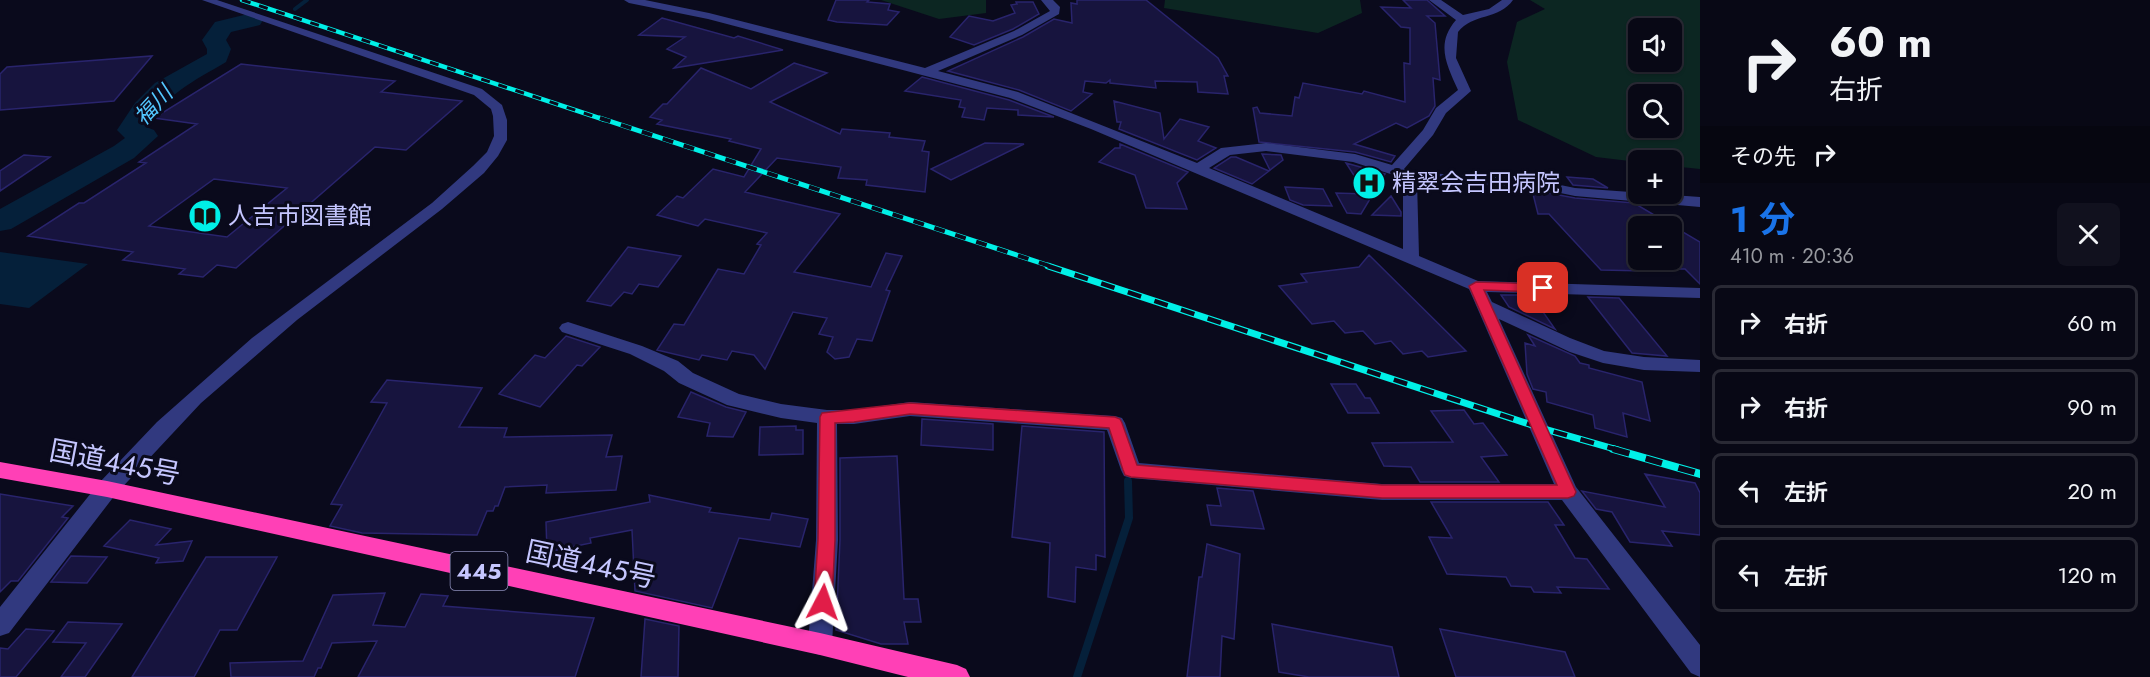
<!DOCTYPE html>
<html lang="ja">
<head>
<meta charset="utf-8">
<style>
  body { margin:0; font-family:Jost,"Noto Sans JP",sans-serif; background:#11111e; color:#f1f3f6; height:100vh; display:flex; flex-direction:column; font-size:22px; white-space:nowrap }
  * { box-sizing:border-box; margin:0 }
  p { font-size:20px; color:#989aa0 }
  .icon { flex:none; width:33px; height:33px; fill:none; stroke:currentColor; stroke-width:2; stroke-linecap:round; stroke-linejoin:round }
  .map { position:relative; flex:1; overflow:hidden }
  .details { display:flex; flex-direction:column; background:#080815; width:450px }
  .details>* { flex:none }
  .guide { background:#080815; color:#f1f3f6; overflow:hidden }
  .tools { position:absolute; left:1628px; top:18px; display:grid; gap:12px }
  .tools a { display:grid; place-items:center; width:54px; height:54px; border-radius:9px; background:#080815; box-shadow:0 2px 4px #0004,0 0 0 2px #292934; font-size:30px }
  .pin { position:absolute; display:grid; place-items:center; width:51px; height:51px; color:#fff; margin:-26px; border-radius:12px; box-shadow:0 3px 9px #0006 }
  .me { position:absolute; width:66px; margin:-33px; rotate:4deg; stroke-linejoin:round; filter:drop-shadow(0 0 4px #0008) }
  .turn { display:flex; align-items:center; gap:21px; height:126px; padding:0 30px; font-size:27px }
  .turn .icon { width:78px; height:78px; stroke-width:2.5 }
  .turn b { display:block; font-size:42px; line-height:51px }
  .then { display:flex; align-items:center; height:57px; padding:0 30px; background:#0003; gap:12px; font-size:22px }
  .round { display:grid; place-items:center; flex:none; width:63px; height:63px; border-radius:9px; background:#11111e }
  .overview { display:flex; align-items:center; justify-content:space-between; height:102px; padding:0 30px }
  h1 { font-size:36px; font-weight:700; line-height:45px; color:#1a73e8 }
  ul { padding:0; list-style:none }
  li { display:flex; align-items:center; gap:18px; height:75px; margin:0 12px 9px; padding:0 18px; border:3px solid #292934; border-radius:9px }
  li div { flex:1 }
  li b { display:block; font-size:22px }
  li em { font-style:normal }
  main { display:flex; flex:1; min-height:0 }
  .map>svg:first-child { display:block }
  .green { fill:#0c2622; fill-rule:evenodd }
  .water { fill:#05203a }
  .lines { fill:none; stroke-linecap:round; stroke-linejoin:round }
  .stream-far1 { stroke:#05203a; stroke-width:4 }
  .stream { stroke:#05203a; stroke-width:8 }
  .river { fill:#05203a; fill-rule:evenodd }
  .building { fill:#17143e; stroke:#29246c; stroke-width:1.5; fill-rule:evenodd }
  .minor { fill:#31397f; fill-rule:evenodd }
  .highway { fill:#ff40b6; fill-rule:evenodd }
  .rail-far3-casing { stroke:#00f0e7; stroke-width:4.5 }
  .rail-far2-casing { stroke:#00f0e7; stroke-width:5 }
  .rail-far1-casing { stroke:#00f0e7; stroke-width:7 }
  .rail-casing { stroke:#00f0e7; stroke-width:8 }
  .rail-far3 { stroke:#0a0a1c; stroke-width:3; stroke-dasharray:9; stroke-linecap:butt }
  .rail-far2 { stroke:#0a0a1c; stroke-width:4; stroke-dasharray:11; stroke-linecap:butt }
  .rail-far1 { stroke:#0a0a1c; stroke-width:4.5; stroke-dasharray:14; stroke-linecap:butt }
  .rail { stroke:#0a0a1c; stroke-width:6; stroke-dasharray:17; stroke-linecap:butt }
  .route { fill:#e11d48; stroke:#92132f; stroke-width:1.5 }
  .labels { text-anchor:middle; stroke-width:6; stroke-linejoin:round; paint-order:stroke }
  .far-water-label { font-size:22px; font-style:italic; fill:#53c7ff; stroke:#0a0a1c }
  .shield { fill:#0a0a1c; stroke:#8d8ebb; stroke-width:1.5 }
  .shield-label { font-size:22px; font-weight:bold; fill:#c5c6ff }
  .poi-label { font-size:24px; fill:#c5c6ff; stroke:#0a0a1c; text-anchor:start }
  .near-street-label { font-size:28px; fill:#c5c6ff; stroke:#0a0a1c }
</style>
</head>
<body>
<main>
<div class="map">
<svg width="1700" height="677" viewBox="0 0 1700 677">
  <rect width="100%" height="100%" fill="#0a0a1c"/>
  <path class="green" d="M881,0H986V13L939,19Z
    M1165,0H1360L1362,13L1318,33L1164,8Z
    M1530,0H1700V169L1671,166V160L1638,162L1596,157L1518,120L1507,62L1517,22L1545,9ZM1671,28V62H1638V28ZM1671,94V128H1638V94Z"/>
  <path class="water" d="M0,252L88,264L29,308L0,304Z"/>
  <g class="lines">
    <path class="stream-far1" d="M295,9L307,0"/>
    <path class="stream" d="M1077,677L1129,518L1128,481"/>
    <path class="river" d="M252,13L260,15L263,20L260,25L231,32L226,40L231,49L226,62C192,82 168,93 146,127L154,130L158,136L134,158L11,229L0,231V209L114,146L125,138L117,130L135,103L155,83L207,54V49L202,40L215,22Z"/>
  </g>
  <path class="building" d="M836,0H869L867,2L890,4L888,10L899,12L887,25L837,22L828,20Z
    M1077,0H1146L1218,58L1228,76H1224L1228,94L1198,92L1197,82L1155,81L1156,88L1110,83V80L1106,83L1085,81L1083,92L1092,94L1071,111L1019,90L948,71L1023,37L1054,19L1072,23L1071,3L1077,4Z
    M1403,0H1427L1445,16H1427L1435,23L1440,80L1433,78L1435,106L1429,116L1407,128L1396,123L1354,144L1395,156L1391,162L1355,152L1259,142L1253,108L1257,107L1260,113L1292,116L1295,97L1299,98L1303,83L1362,94L1364,91L1405,102L1404,63L1410,64V28L1401,27L1381,7L1411,8Z
    M1016,2H1033L1039,14L1013,29L974,45L950,37L969,16L993,21L1015,13L1011,5L1017,4Z
    M662,18L734,38L738,36L783,50L674,68L686,57L667,49L685,37L639,35Z
    M152,56L114,101L0,110V74L7,67Z
    M794,63L827,73L770,102L840,134L842,129L890,133L889,137L925,141L922,151L929,152L925,192L866,185L867,180L838,178L841,167L777,158L745,192L840,214L794,272L871,287L886,253L902,256L886,290L890,291L872,341L857,339L849,357L835,359L827,352L833,337L819,334L827,318L793,312L765,369L754,355L732,351L727,360L702,355L699,360L657,350L674,324L684,325L718,269L744,274L761,245L757,244L767,233L705,219L698,226L657,215L677,196L683,198L713,169L744,177L761,149L729,141L731,139L657,124L662,120L650,117L663,104H667L701,68L751,89Z
    M241,64L395,81L381,92L462,101L406,150L375,147L236,268L217,265L203,277L179,274L185,269L123,260L133,252L28,236L79,203H84L146,163L139,162L197,124L154,118ZM214,179L287,188L227,237L149,226Z
    M922,77L1009,100L1054,117L1018,115V110L987,108L984,120L962,117L965,108L959,107L961,100L905,91Z
    M1114,101L1160,113L1164,139L1180,119L1209,127L1198,141L1216,148L1197,160L1119,129L1121,122H1117Z
    M985,143L1024,144L951,180L931,169Z
    M1120,144L1188,172L1177,183L1187,209L1146,208L1135,175L1099,162L1115,148H1120Z
    M1262,154L1281,155L1283,160L1270,170Z
    M24,155L50,157L0,191V171Z
    M1231,157H1236L1269,171L1252,184L1214,168Z
    M1346,163L1385,174L1361,214L1347,213L1336,193L1366,194Z
    M1567,177L1593,179L1608,188L1573,185Z
    M1285,187L1323,189L1332,206L1303,205L1290,200Z
    M1532,190L1575,198L1634,203L1700,242V284L1685,269H1671V226H1638V264L1645,271L1601,270L1549,214H1538Z
    M1391,196L1401,212V216L1372,215Z
    M628,247L681,256L658,287L639,284L632,294L624,292L611,306L587,301Z
    M1369,255L1466,351L1428,357L1422,351L1403,354L1391,341L1375,344L1363,331L1345,333L1334,321L1312,324L1279,286L1307,282L1301,274L1359,267Z
    M1501,295H1526L1528,299H1534L1555,329L1509,307Z
    M1588,297L1619,298L1667,356L1632,353Z
    M1528,335L1575,356L1580,363L1589,365V368L1642,382L1650,421L1623,413L1627,437L1595,428L1593,415L1547,402L1546,392L1533,389L1527,374L1525,343L1535,346Z
    M566,336L600,347L582,366L577,365L540,407L499,394L535,355L545,358Z
    M387,380L482,388L459,427L507,428L504,437L612,435L606,457L622,456L616,490L546,493L547,485L505,487L498,506H495L493,511H487L477,535L362,533L330,526L342,505L331,504L387,403L371,402Z
    M1331,384H1356L1365,398H1370L1379,413H1348Z
    M691,392L726,407L746,412L733,437L707,436L710,423L678,417Z
    M1464,410L1474,424L1483,423L1507,455L1481,457L1499,482H1420L1411,467L1384,466L1372,443L1453,442L1431,411Z
    M922,419L993,424V450L921,445Z
    M796,426V430H803V454L759,455L760,427Z
    M1022,426L1104,432L1105,557L1096,555V570L1076,567L1075,602L1048,597L1050,543L1012,537Z
    M897,456L904,599H918L921,622H904L908,644H881L836,630L840,540V458Z
    M1645,474L1695,483L1700,493V535L1662,531L1672,546L1630,542L1612,512L1596,509L1582,491L1665,507Z
    M1217,488L1253,491L1264,529L1211,525L1207,505L1221,506Z
    M0,494L73,506L62,517L68,518L18,581H11L0,592Z
    M649,495L711,508L709,512L770,520L772,513L808,519L800,547L739,538L712,608L635,591L632,530L590,538L591,543L547,552L546,522L650,502Z
    M1431,502H1548L1564,525H1555L1575,558L1587,559L1609,589L1557,587L1561,593L1534,592L1531,587L1511,586L1506,577L1447,574L1429,537L1452,538Z
    M130,520L171,529L156,545L192,541L183,561L156,563L159,558L104,546Z
    M1207,544L1240,554L1234,639L1222,636L1220,677H1187L1199,577H1202Z
    M71,556L107,557L87,583L51,582Z
    M206,557H277L237,630H220L194,677H132Z
    M385,593L373,625L405,627L421,594L448,596L443,606L594,618L575,677H358L377,641L332,643L321,668H318L314,677H231L230,663L303,661L333,595Z
    M645,619L679,626L678,677H641Z
    M68,622L122,624L85,677H61L86,643L53,642Z
    M1272,624L1392,647L1399,677H1309L1279,672Z
    M26,629L54,631L16,677H0V648L8,649Z
    M1440,629L1565,652L1575,677H1456Z"/>
  <g class="lines">
    <path class="minor" d="M202,0H217L482,89L502,105L507,120V140L498,156L484,173L442,209L297,320L201,403L115,495L9,633L0,636V607L99,483L157,422L252,338L432,203L473,166L487,152L494,136L493,116L491,109L474,95Z
      M624,0H645L709,13L925,68L1014,31L1050,11L1041,0H1053L1060,7L1059,14L1022,35L938,71L1018,92L1197,163L1221,148L1266,143L1355,154L1392,165L1423,130L1436,108L1458,90C1447,65 1435,44 1456,20L1429,0H1441L1463,15L1489,9L1502,0H1513C1499,20 1473,13 1458,32L1456,58L1471,91L1446,113L1433,135L1404,169L1411,172L1536,180L1575,188L1700,197V207L1575,196L1536,188L1417,181L1419,256L1478,281L1700,288V298L1487,292L1492,302L1570,338L1604,351L1644,357L1700,360V372L1644,370L1603,363L1570,352L1499,319L1576,487L1700,645V677L1691,673L1562,500H1382L1131,478L1124,476L1121,470L1107,430L910,416L854,424H837L838,540L832,644L829,652L820,655L811,652L808,644L816,540L817,423L781,418L727,405L679,383L664,371L630,354L562,332L559,328L562,324L568,322L642,346L678,361L693,373L739,394L781,404L827,410H854L910,402L1115,416L1122,418L1125,423L1139,463L1382,484H1554L1469,289L1091,129L1010,98L708,19L629,3ZM1266,151L1353,162L1403,178V249L1209,168L1230,155Z"/>
    <path class="highway" d="M0,462L107,481L820,633L957,665L966,669L970,677H908L820,655L107,497L0,478Z"/>
    <g class="rail-far3-casing">
      <path id="rail-far3" d="M242,0L605,120"/>
    </g>
    <g class="rail-far2-casing">
      <path id="rail-far2" d="M600,118L1053,267"/>
    </g>
    <g class="rail-far1-casing">
      <path id="rail-far1" d="M1048,266L1541,428L1618,450"/>
    </g>
    <g class="rail-casing">
      <path id="rail" d="M1613,449L1700,474"/>
    </g>
    <use href="#rail-far3" class="rail-far3"/>
    <use href="#rail-far2" class="rail-far2"/>
    <use href="#rail-far1" class="rail-far1"/>
    <use href="#rail" class="rail"/>
  </g>
  <path class="route" d="M1476,282L1543,284L1549,288L1543,292L1484,290L1576,492L1574,496L1568,498H1382L1131,477L1125,475L1123,470L1109,428L910,414L854,422L835,423V540L832,602L829,608L823,610L817,608L814,602L818,540L820,417L822,413L910,403L1115,417L1120,419L1122,423L1137,465L1382,485H1557L1469,286Z"/>
  <defs>
    <g id="hospital-disc" transform="scale(1.725)"><circle r="9.5" fill="#00f0e7" stroke="#0a0a1c"/><path d="M-5-5h3v3.5h4V-5h3V5h-3V1.5h-4V5h-3Z" fill="#111"/></g>
    <g id="library-disc" transform="scale(1.725)"><circle r="9.5" fill="#00f0e7" stroke="#0a0a1c"/><path d="M-6-4Q-3-5.5-.7-3.5V5Q-3 3-6 4ZM6-4Q3-5.5 .7-3.5V5Q3 3 6 4Z" fill="#111"/></g>
  </defs>
  <g fill-rule="evenodd">
    <use href="#hospital-disc" x="1369" y="183"/>
    <use href="#library-disc" x="205" y="216"/>
  </g>
  <g class="labels">
    <g class="far-water-label">
      <text transform="translate(153 105) rotate(-47)" y="8">福川</text>
    </g>
    <rect class="shield" x="450.5" y="552" width="57" height="38" rx="4.5"/>
    <g class="shield-label">
      <text x="479" y="579">445</text>
    </g>
    <g class="poi-label">
      <text x="1392" y="191">精翠会吉田病院</text>
      <text x="228" y="224">人吉市図書館</text>
    </g>
    <g class="near-street-label">
      <text transform="translate(115 462) rotate(11)" y="10">国道445号</text>
      <text transform="translate(591 564) rotate(12)" y="10">国道445号</text>
    </g>
  </g>
</svg>
<div class="tools">
<a><svg class="icon" aria-label="sound" viewBox="0 0 24 24"><path d="M4 9h4l5-4v14l-5-4H4zM17 9q2 3 0 6"/></svg></a>
<a><svg class="icon" aria-label="search" viewBox="0 0 24 24"><circle cx="10" cy="10" r="6"/><path d="M15 15l6 6"/></svg></a>
<a>+</a>
<a>−</a>
</div>
<div class="pin" style="left:1543px;top:288px;background:#d93025"><svg class="icon" aria-label="arrive" viewBox="0 0 24 24"><path d="M6 21V4h12l-3 4 3 4H6"/></svg></div>
<svg class="me" style="left:823px;top:602px" viewBox="-20 -20 40 40"><path d="M0-17L14 15 0 8-14 15z" fill="#e11d48" stroke="#fff" stroke-width="4"/></svg>
</div>
<section class="details">
<div class="guide">
<div class="turn"><svg class="icon" aria-label="right" viewBox="0 0 24 24"><path d="M7 20v-9h11M14 6l5 5-5 5"/></svg><div><b>60 m</b>右折</div></div>
<div class="then">その先<svg class="icon" aria-label="right" viewBox="0 0 24 24"><path d="M7 20v-9h11M14 6l5 5-5 5"/></svg></div>
</div>
<div class="overview"><div><h1>1 分</h1><p>410 m · 20:36</p></div><a class="round"><svg class="icon" aria-label="close" viewBox="0 0 24 24"><path d="M6 6l12 12M18 6L6 18"/></svg></a></div>
<ul>
<li><svg class="icon" aria-label="right" viewBox="0 0 24 24"><path d="M7 20v-9h11M14 6l5 5-5 5"/></svg><div><b>右折</b></div><em>60 m</em></li>
<li><svg class="icon" aria-label="right" viewBox="0 0 24 24"><path d="M7 20v-9h11M14 6l5 5-5 5"/></svg><div><b>右折</b></div><em>90 m</em></li>
<li><svg class="icon" aria-label="left" viewBox="0 0 24 24"><path d="M17 20v-9H6M10 6l-5 5 5 5"/></svg><div><b>左折</b></div><em>20 m</em></li>
<li><svg class="icon" aria-label="left" viewBox="0 0 24 24"><path d="M17 20v-9H6M10 6l-5 5 5 5"/></svg><div><b>左折</b></div><em>120 m</em></li>
</ul>
</section>
</main>
</body>
</html>
